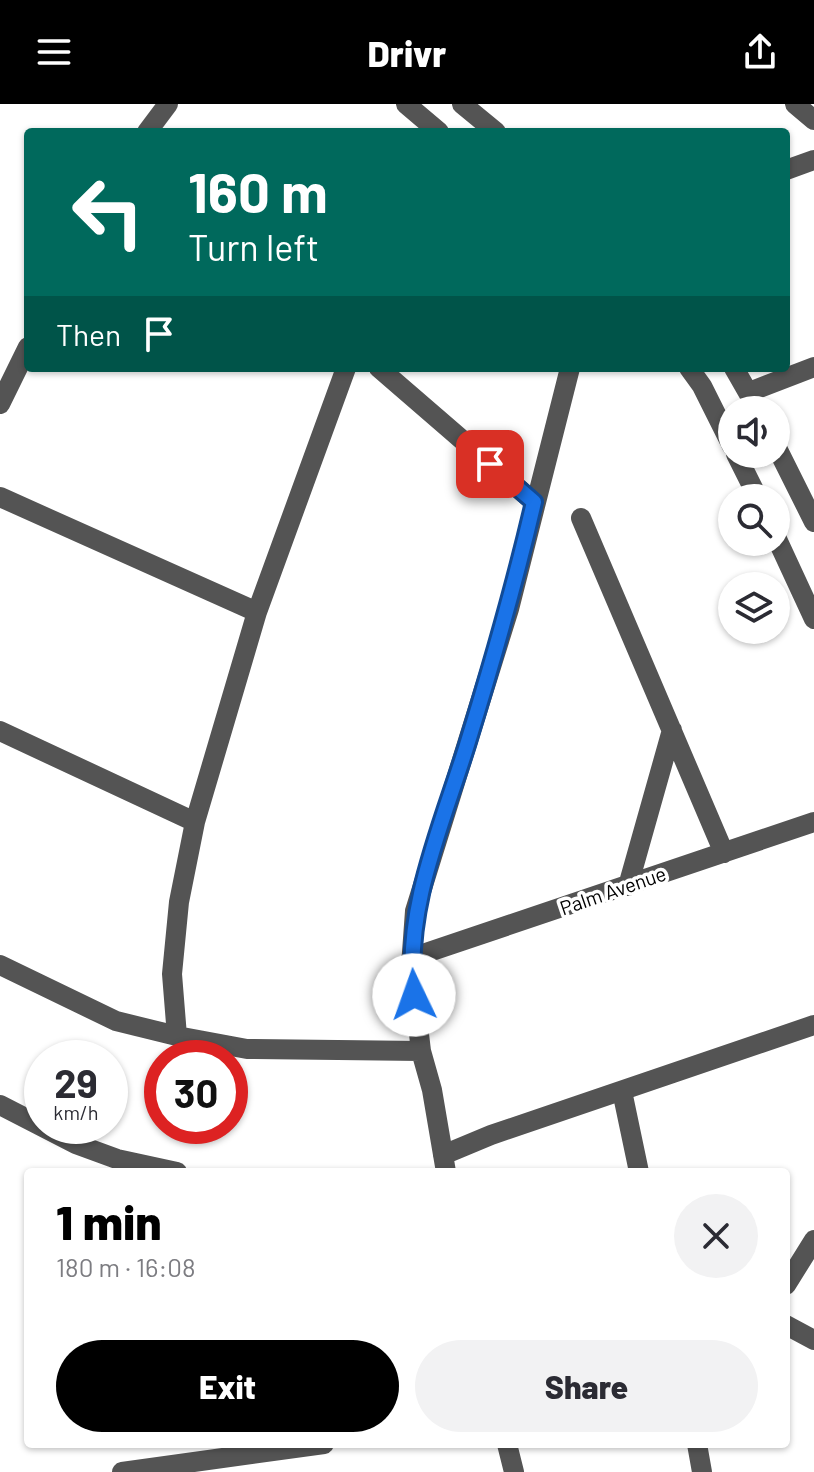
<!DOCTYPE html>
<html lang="en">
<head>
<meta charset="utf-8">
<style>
  body { margin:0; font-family:Barlow,sans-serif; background:#f2f2f3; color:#2b2b33; height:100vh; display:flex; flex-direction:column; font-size:30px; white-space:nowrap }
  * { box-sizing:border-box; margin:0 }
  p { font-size:26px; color:#7c7c81 }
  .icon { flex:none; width:44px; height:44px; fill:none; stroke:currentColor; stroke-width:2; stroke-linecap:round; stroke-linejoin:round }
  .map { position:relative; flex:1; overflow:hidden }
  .details { position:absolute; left:24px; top:1064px; width:766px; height:280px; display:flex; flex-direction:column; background:#fff; border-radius:8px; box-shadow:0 2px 6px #0004 }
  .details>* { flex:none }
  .hud { position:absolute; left:24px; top:24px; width:766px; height:244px; border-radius:8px; box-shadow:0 2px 6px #0004; background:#00695c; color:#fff; overflow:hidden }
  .fabs { position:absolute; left:718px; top:292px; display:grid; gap:16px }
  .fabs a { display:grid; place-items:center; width:72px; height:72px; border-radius:50%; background:#fff; box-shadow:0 2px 6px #0004; font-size:40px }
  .speed { position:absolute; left:24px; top:936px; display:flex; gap:16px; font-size:40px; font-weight:700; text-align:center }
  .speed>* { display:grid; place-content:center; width:104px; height:104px; border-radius:50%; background:#fff; box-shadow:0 2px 6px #0004; line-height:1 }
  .speed small { font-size:20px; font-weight:400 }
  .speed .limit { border:12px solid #d22; background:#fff; color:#111 }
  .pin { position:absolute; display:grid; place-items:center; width:68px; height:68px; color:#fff; margin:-34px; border-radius:16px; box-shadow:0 4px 12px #0006 }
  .me { position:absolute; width:88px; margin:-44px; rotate:357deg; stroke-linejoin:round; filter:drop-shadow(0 0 6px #0008) }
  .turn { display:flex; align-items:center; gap:28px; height:168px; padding:0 32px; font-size:36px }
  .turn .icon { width:104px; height:104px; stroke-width:2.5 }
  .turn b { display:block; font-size:56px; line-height:68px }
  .then { display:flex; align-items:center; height:76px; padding:0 32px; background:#0003; gap:16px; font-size:30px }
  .round { display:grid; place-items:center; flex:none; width:84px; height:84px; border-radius:42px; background:#f2f2f3 }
  .headline { display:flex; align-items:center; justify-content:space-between; height:136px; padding:0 32px }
  h1 { font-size:48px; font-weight:800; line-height:60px; color:#000 }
  .primary-button { display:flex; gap:16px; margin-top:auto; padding:16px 32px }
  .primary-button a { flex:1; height:92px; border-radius:48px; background:#000; color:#fff; font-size:32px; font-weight:800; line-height:92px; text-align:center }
  .primary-button a+a { background:#f2f2f3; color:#2b2b33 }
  header { display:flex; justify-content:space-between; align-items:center; height:104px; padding:0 32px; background:#000; color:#fff; font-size:36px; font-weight:800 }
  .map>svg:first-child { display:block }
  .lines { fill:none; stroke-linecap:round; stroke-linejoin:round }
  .minor { stroke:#545454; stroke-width:20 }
  .route-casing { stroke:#114b97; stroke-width:20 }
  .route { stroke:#1a73e8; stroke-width:14 }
  .labels { text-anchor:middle; stroke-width:7; stroke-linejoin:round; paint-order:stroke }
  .street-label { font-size:20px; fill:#000; stroke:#fff }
</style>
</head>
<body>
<header><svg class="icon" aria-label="menu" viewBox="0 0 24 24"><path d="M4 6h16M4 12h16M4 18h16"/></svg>Drivr<svg class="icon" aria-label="share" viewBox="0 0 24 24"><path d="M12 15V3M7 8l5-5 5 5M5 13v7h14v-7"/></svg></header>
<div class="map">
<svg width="814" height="1368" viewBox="0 0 814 1368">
  <rect width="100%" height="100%" fill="#fff"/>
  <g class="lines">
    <path class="minor" d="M406,0L439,28
      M462,0L496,28
      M795,0L814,16
      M147,28L168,0
      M786,66L814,56
      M379,264L534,398
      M689,264L702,282L732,342
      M734,264L758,306
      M749,288L814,263
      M0,300L28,243
      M776,342L814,418
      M736,350L758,394
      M0,393L257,508
      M581,414L724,749
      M776,433L814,515
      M0,627L195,718
      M628,782L672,626
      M411,854L814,718
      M0,861L116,917L177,932L247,945L421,947
      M177,932L172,870L179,798L195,718L257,508L346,264
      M622,987L639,1068
      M0,1001L76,1040L117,1055L177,1068
      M443,1051L491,1031L814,921
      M446,1068L432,986L421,947L411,862L415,807L509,505L570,264
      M786,1181L814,1136
      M786,1221L814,1236
      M507,1340L514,1368
      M697,1340L702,1368
      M122,1368L324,1340"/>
  </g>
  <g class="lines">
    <g class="route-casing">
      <path id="route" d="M414,891C404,805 442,721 467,641C492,560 515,480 534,398L490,360"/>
    </g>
    <use href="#route" class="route"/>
  </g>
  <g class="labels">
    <g class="street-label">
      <text transform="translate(613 787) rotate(-19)" y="7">Palm Avenue</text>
    </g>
  </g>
</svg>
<div class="fabs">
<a><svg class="icon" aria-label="sound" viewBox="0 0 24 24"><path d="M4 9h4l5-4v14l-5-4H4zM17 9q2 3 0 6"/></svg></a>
<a><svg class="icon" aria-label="search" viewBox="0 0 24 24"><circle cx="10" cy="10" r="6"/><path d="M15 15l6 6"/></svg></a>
<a><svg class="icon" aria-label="layers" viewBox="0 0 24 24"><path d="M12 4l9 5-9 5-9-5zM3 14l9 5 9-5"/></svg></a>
</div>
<div class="speed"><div>29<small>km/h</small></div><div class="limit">30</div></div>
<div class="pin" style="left:490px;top:360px;background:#d93025"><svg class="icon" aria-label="arrive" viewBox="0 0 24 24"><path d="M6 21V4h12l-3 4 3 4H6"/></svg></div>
<svg class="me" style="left:414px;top:891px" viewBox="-20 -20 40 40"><circle r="19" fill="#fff"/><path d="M0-13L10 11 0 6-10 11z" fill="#1a73e8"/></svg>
<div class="hud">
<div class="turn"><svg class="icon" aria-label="left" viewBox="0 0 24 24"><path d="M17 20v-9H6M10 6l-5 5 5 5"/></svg><div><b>160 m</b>Turn left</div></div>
<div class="then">Then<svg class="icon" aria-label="arrive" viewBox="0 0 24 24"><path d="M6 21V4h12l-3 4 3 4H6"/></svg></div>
</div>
<section class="details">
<div class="headline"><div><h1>1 min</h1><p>180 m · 16:08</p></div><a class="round"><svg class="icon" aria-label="close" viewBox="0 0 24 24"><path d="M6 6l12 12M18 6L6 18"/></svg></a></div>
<div class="primary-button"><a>Exit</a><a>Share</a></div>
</section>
</div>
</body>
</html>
